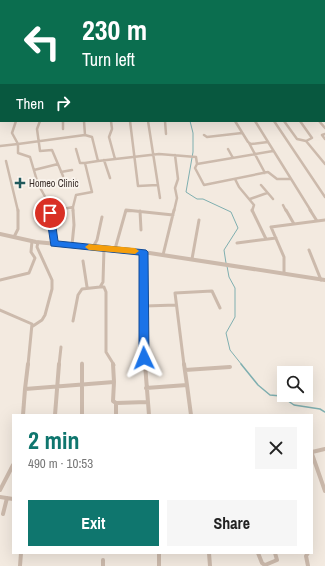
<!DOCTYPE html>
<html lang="en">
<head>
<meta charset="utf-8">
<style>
  body { margin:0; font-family:"Archivo Narrow",sans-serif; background:#f6f6f6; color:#222; height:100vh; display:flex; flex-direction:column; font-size:15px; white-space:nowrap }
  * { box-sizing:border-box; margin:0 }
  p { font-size:13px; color:#767676 }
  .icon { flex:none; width:22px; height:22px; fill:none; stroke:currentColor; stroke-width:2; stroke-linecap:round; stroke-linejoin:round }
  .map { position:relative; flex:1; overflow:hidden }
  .side { position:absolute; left:12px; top:414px; width:301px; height:140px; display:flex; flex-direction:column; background:#fff; border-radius:0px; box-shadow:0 4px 16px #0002 }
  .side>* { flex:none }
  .banner { position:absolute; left:0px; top:0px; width:325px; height:122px; box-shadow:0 4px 16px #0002; background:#0b6e4f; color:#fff; overflow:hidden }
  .fabs { position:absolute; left:277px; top:366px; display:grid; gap:8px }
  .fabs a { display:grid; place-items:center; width:36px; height:36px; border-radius:0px; background:#fff; box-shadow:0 4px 16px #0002; font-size:20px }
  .pin { position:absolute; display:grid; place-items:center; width:34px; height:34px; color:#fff; margin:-17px; border:2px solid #fff; border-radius:50%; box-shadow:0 1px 4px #0007 }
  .me { position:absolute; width:44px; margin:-22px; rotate:358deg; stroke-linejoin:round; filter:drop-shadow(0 0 3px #0008) }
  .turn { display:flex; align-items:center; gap:14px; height:84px; padding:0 16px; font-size:18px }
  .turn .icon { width:52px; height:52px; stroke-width:2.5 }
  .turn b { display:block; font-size:28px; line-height:34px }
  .then { display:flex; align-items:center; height:38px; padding:0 16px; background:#0003; gap:8px; font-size:15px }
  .round { display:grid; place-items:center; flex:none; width:42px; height:42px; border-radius:0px; background:#f6f6f6 }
  .overview { display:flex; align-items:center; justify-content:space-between; height:68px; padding:0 16px }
  h1 { font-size:24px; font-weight:700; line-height:30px; color:#0f766e }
  .cta { display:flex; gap:8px; margin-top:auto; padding:8px 16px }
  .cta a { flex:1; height:46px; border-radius:0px; background:#0f766e; color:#fff; font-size:16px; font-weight:700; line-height:46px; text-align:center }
  .cta a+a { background:#f6f6f6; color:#222 }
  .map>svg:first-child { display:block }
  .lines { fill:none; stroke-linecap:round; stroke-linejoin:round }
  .stream-far1 { stroke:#7fafb0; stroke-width:1 }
  .stream { stroke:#7fafb0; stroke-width:1.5 }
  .minor-far3 { stroke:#ccbaac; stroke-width:2 }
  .minor-far2 { stroke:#ccbaac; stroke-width:2.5 }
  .minor-far1 { stroke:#ccbaac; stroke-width:3 }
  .minor { stroke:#ccbaac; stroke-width:4 }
  .tertiary { stroke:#ccbaac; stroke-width:4 }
  .route { fill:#1a73e8; stroke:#114b97 }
  .slow { fill:#f59e0b }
  .poi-dot { fill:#20595c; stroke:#faf4ed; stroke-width:1.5 }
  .labels { text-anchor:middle; stroke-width:3.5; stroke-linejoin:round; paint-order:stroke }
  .poi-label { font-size:10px; fill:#3a2f2b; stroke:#faf4ed; text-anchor:start }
</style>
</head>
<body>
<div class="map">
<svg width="325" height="566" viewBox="0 0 325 566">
  <rect width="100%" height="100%" fill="#f3eae0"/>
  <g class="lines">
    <path class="stream-far1" d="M53,1H57
      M190,121L193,133V152L186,192L197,199H203L231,212L238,228L224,250L226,263
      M227,266L229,277L235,288V317L226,333L230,350L242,365"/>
    <path class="stream" d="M241,364L258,385L270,395L281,396L294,405L320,409L325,412"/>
    <path class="minor-far3" d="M14,1H28
      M0,4L1,2
      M0,31L1,33"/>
    <path class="minor-far2" d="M40,121L37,129L40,151L52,150L63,176
      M63,121V129
      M111,121L112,129L109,137L115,159
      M130,121L138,186L157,185
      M148,121L160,198
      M165,121L166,134
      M235,121L248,142L251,144L268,142
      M255,121L311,211
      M274,121L325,197
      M284,121L297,139L306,141L312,138L300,121
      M319,121L325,128
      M325,134L322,135L325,139
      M204,135L207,137L242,133
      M306,141L325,164
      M249,143L265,173
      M0,146L18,144L12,133L16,121
      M76,149L80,163H85
      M228,149L233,158
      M104,160L110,178
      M6,161L18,211
      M98,161L159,154L196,157L197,164L195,168L204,185L268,172L277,179H291
      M197,164L273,151
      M34,170L58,164
      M61,172L72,170
      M235,179L239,187L254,205L252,211
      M261,185L273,199
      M39,186L76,180
      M250,199L267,193
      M283,205L286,211
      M73,207V211
      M50,211L48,202L38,184L30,157L18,153V144L85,135L84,121
      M53,211L73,207L76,195L92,192L85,163L98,161L92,137L85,135
      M126,211H131
      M174,211L177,198L175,188L178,179L175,155"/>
    <path class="minor-far1" d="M50,210V212
      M252,210L266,239
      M286,210L294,224
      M310,210L317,221
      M140,211L141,230
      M14,237L18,229V210
      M237,243L276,238
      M54,244L50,211L58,210
      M72,245L74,225L73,210
      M93,247L97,240L102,217
      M115,249L126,210L173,215
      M309,250L321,280
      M143,252L145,323L143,344L145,365
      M163,255L174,210
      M192,259L199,220
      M83,261L87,287
      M284,273V257L271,227L325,220
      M0,280L29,273L35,258L31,252L32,241
      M100,287H104L106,292V352L114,365
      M145,306L176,305
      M0,310L32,324L28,365
      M73,321L78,295L82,289L100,287L103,282L104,248
      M33,326L42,320L45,315L52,289V280L37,247L38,242
      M82,363V365
      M59,365L61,347
      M184,365L175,293L212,291L220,308"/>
    <path class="minor" d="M82,364V415
      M113,364L114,382
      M145,364L149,415
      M184,364L187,385
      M185,370L230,367
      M146,388L187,385L191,415
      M25,389L28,364
      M116,403V415
      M23,415L25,389L114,382L113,401L116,403L147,402
      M55,415L59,364
      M312,452L325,449
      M312,454L325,491
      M0,490L13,465
      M0,497L13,499
      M3,514L7,498
      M159,553V566
      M209,553L210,566
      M258,553L262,563L266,566
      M308,553L306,556L308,566
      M103,560V566
      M265,565L277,560L275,553
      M20,566L21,553"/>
    <path class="tertiary" d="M0,234L36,242L143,252L325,280"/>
  </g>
  <path class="route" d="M50,210L54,213L58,241L146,250L148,252L149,358L148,361L144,362L140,361L139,358V255L51,246L46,213Z"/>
  <path class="slow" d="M89,244L135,248L139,251L135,254L89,250L85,247Z"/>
  <path class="poi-dot" d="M18 177h4v4h4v4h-4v4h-4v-4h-4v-4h4z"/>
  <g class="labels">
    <g class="poi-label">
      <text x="29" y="187">Homeo Clinic</text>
    </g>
  </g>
</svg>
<div class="fabs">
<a><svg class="icon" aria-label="search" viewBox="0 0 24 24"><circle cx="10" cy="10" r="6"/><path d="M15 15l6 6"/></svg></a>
</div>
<div class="pin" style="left:50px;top:213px;background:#d93025"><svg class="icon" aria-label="arrive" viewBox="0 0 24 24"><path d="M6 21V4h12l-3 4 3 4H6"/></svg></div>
<svg class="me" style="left:144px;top:358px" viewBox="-20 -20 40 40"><path d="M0-17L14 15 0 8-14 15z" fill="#1a73e8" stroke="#fff" stroke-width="4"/></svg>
<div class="banner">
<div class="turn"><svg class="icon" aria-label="left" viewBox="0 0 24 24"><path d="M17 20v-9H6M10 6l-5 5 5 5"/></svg><div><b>230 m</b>Turn left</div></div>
<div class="then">Then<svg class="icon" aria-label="right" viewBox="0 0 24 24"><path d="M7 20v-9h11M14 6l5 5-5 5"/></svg></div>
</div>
<section class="side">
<div class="overview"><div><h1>2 min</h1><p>490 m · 10:53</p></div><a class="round"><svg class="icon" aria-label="close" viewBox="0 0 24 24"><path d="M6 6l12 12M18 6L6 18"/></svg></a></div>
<div class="cta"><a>Exit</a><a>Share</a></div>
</section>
</div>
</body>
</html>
